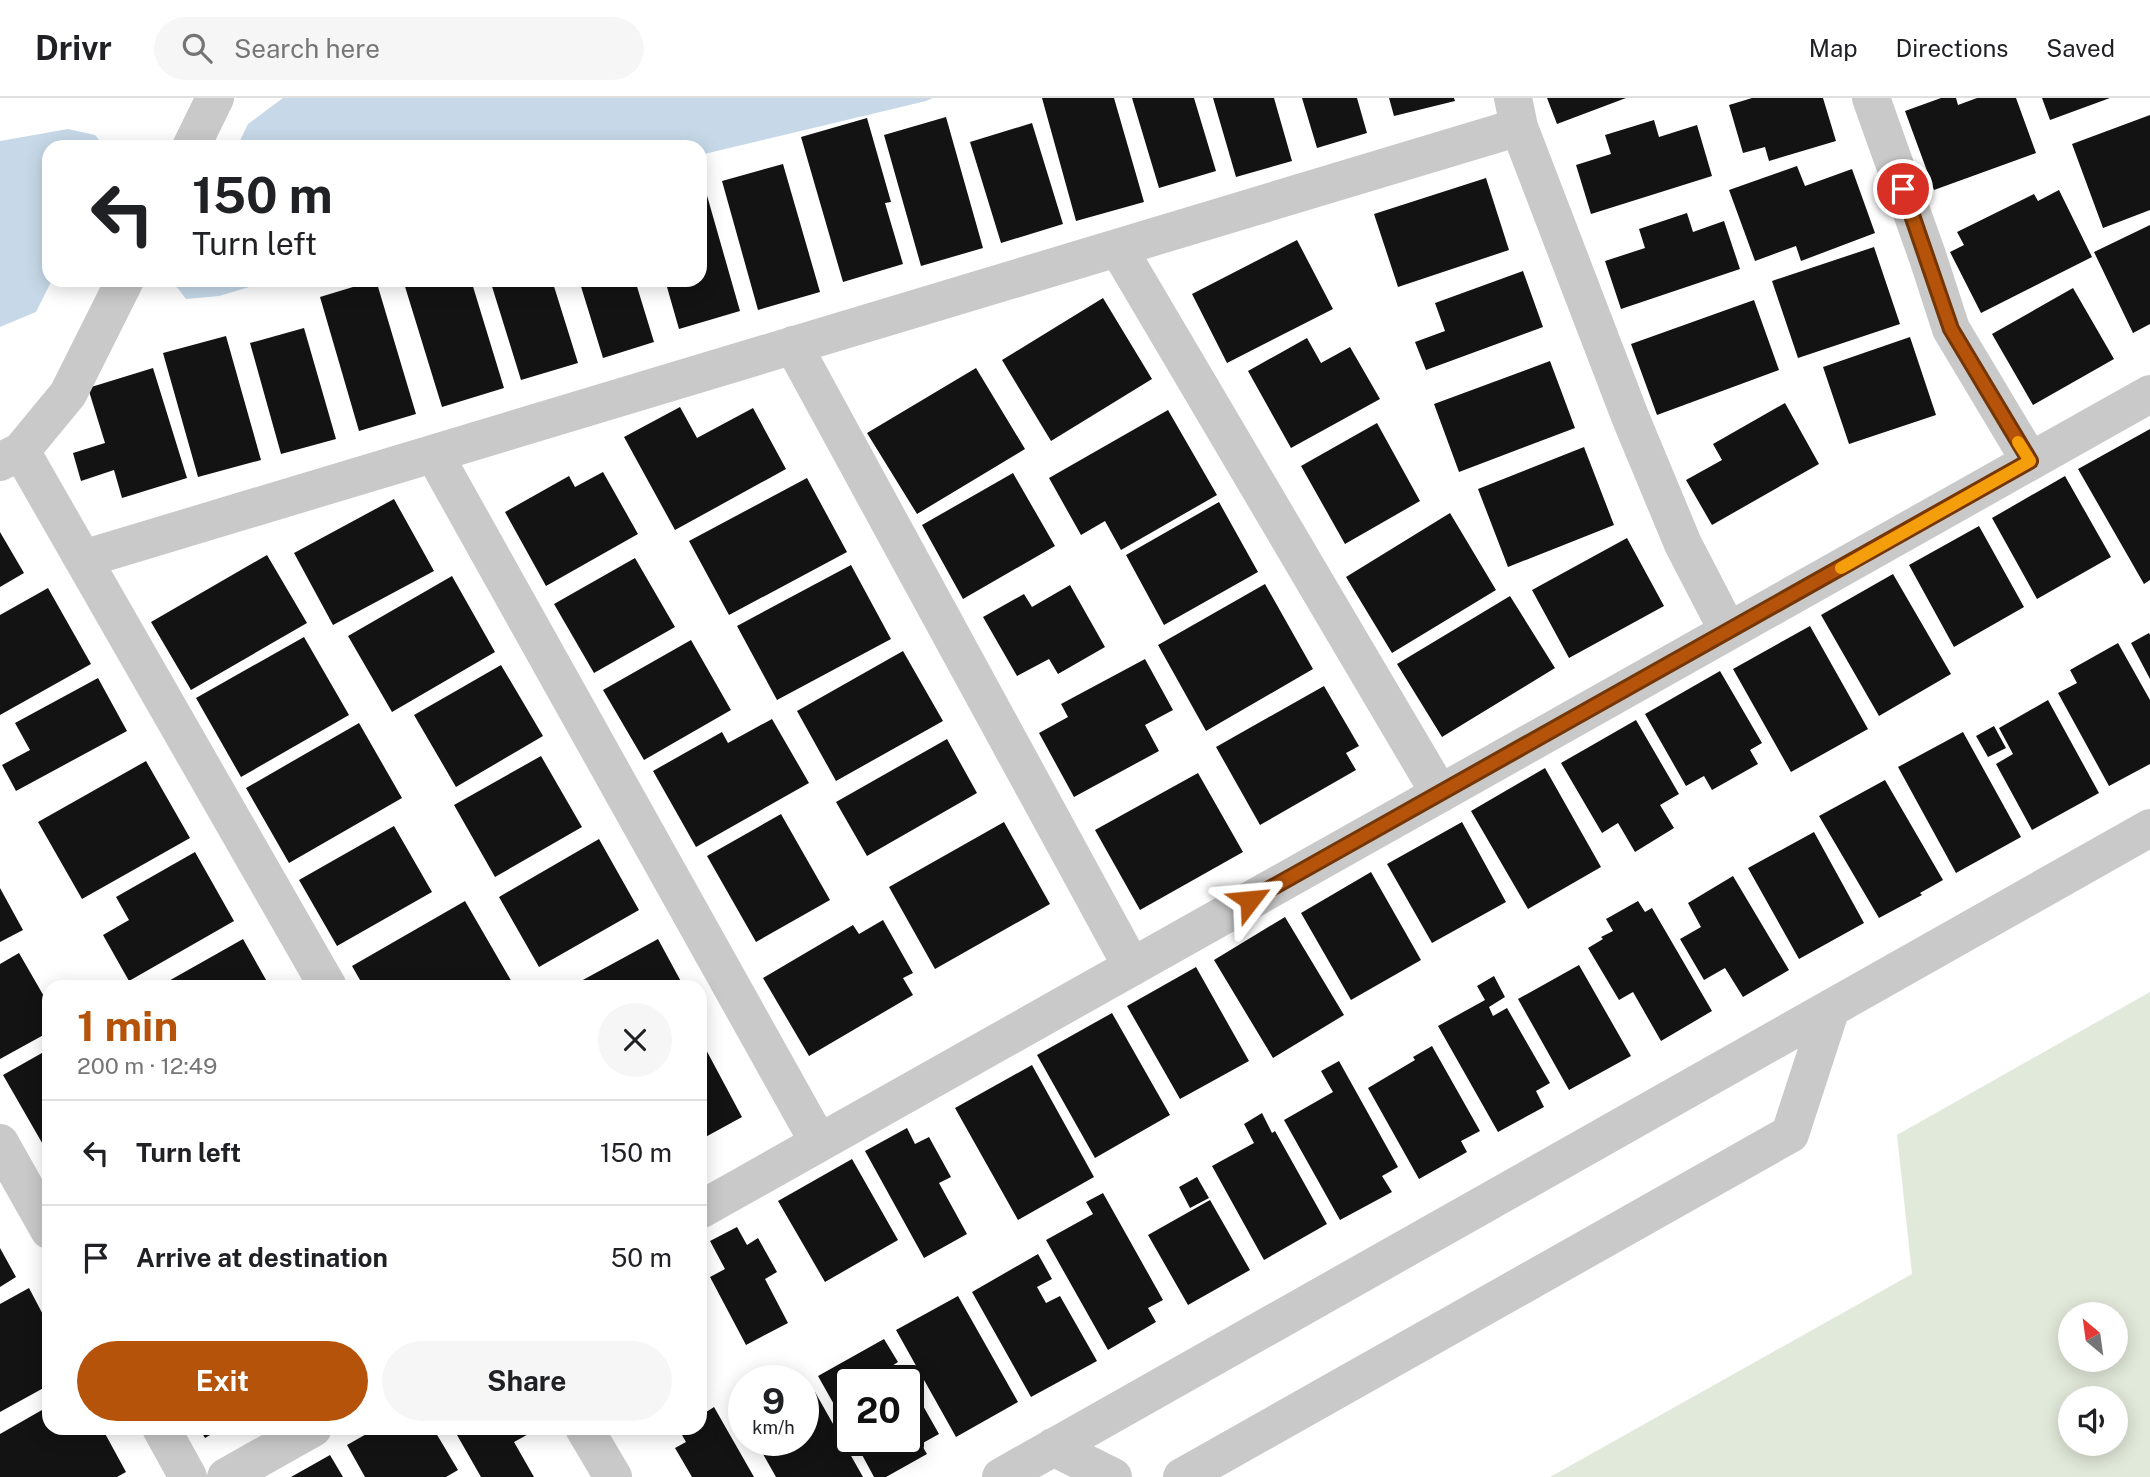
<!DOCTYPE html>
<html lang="en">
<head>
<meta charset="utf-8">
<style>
  body { margin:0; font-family:"Public Sans",sans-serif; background:#f6f6f6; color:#202124; height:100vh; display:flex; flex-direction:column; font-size:26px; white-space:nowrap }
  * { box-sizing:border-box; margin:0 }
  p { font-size:23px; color:#757577 }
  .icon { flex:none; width:38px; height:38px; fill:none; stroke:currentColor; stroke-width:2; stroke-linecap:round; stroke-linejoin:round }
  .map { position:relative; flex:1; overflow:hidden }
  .sheet { position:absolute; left:42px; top:882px; width:665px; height:455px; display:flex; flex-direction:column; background:#fff; border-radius:21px; box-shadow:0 4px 18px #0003 }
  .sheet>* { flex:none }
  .top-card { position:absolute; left:42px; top:42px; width:665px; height:147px; border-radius:21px; box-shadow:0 4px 18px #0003; background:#fff; color:#202124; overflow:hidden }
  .needle { width:46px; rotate:331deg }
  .fabs { position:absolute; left:2058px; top:1204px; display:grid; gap:14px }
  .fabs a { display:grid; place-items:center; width:70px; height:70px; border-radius:50%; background:#fff; box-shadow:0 4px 18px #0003; font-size:35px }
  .speed { position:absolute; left:728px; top:1267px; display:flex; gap:14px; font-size:35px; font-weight:700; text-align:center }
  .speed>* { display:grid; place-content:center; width:91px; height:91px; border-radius:50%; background:#fff; box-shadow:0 4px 18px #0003; line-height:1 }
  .speed small { font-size:18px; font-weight:400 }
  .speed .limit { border:4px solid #111; border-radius:10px; background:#fff; color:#111 }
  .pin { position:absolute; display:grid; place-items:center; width:60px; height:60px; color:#fff; margin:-30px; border:4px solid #fff; border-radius:50%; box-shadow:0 2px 7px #0007 }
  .me { position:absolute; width:77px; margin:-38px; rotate:61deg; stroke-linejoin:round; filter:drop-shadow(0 0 5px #0008) }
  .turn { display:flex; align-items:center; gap:24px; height:147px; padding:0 35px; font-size:32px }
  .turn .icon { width:91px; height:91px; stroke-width:2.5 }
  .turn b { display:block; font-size:49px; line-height:60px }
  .round { display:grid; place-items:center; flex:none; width:74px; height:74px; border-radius:37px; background:#f6f6f6 }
  .overview { display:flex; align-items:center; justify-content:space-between; height:119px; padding:0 35px }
  h1 { font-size:42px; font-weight:700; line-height:52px; color:#b45309 }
  .action { display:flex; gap:14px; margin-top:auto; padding:14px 35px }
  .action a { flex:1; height:80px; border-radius:42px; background:#b45309; color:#fff; font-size:28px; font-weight:700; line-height:80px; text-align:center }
  .action a+a { background:#f6f6f6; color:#202124 }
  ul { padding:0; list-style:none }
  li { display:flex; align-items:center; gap:21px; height:105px; padding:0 35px; border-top:2px solid #e0e0e0 }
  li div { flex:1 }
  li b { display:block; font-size:26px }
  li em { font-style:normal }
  header { display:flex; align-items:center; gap:42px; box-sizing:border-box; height:98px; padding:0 35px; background:#fff; border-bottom:2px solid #e0e0e0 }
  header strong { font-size:33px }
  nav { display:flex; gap:38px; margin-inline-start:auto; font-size:24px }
  .search { width:490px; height:63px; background:#f6f6f6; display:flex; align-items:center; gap:18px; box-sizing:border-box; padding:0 24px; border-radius:38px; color:#757577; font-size:26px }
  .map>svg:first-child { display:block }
  .green { fill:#e1e9da; fill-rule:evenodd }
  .water { fill:#c7d9e8 }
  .building { fill:#131313 }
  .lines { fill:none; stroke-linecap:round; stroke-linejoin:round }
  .minor { stroke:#c9c9c9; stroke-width:38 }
  .route-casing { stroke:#753606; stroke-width:18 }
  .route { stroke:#b45309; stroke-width:12 }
  .slow { stroke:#f59e0b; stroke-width:12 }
</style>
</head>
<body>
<header>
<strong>Drivr</strong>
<div class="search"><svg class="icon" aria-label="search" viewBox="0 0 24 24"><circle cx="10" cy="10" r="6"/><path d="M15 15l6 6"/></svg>Search here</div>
<nav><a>Map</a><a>Directions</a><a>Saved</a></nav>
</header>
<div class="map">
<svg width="2150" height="1379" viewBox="0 0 2150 1379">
  <rect width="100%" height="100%" fill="#fff"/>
  <path class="green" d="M2150,894V1379H1550L1912,1176L1897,1037ZM2070,1216H2116V1262H2070ZM2070,1300H2116V1346H2070Z"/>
  <path class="water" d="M283,0H933L926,3L700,57V49H237L248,26Z
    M68,31L95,37L105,49H49V182H52L36,214L0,229V43Z
    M175,182H273L219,198L186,201L176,188Z"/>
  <path class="building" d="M1042,0H1114L1144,104L1076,123Z
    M1132,0H1194L1216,73L1159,90Z
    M1213,0H1274L1292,63L1236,79Z
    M1302,0H1357L1367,35L1317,50Z
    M1389,0H1454L1455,3L1394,18Z
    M1547,0H1626L1557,26Z
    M1752,0H1823L1836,43L1769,63L1765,49L1743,55L1729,7Z
    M1941,0H1956L1958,7L1977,0H2016L2036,55L1934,92L1905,13Z
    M2042,0H2110L2050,22Z
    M2150,17V112L2103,130L2072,46Z
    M946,19L983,150L921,168L884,37Z
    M867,20L891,104L885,105L903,166L843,184L801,39Z
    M1654,22L1659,39L1697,27L1712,78L1591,116L1576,67L1611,56L1605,37Z
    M1032,25L1063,126L1001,145L970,44Z
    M783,66L820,194L758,212L722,83Z
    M1797,68L1805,88L1852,71L1875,135L1801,163L1796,148L1755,163L1729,92Z
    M700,73L740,213L679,231L665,182H700Z
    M1486,80L1509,152L1398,189L1374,116Z
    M2059,92L2092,159L1981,215L1950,154L1964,147L1957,134L2034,96L2038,103Z
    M1687,115L1693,134L1724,123L1740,171L1621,211L1605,163L1645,150L1639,131Z
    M2150,127V226L2133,235L2094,154Z
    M1297,142L1333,211L1227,265L1192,196Z
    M1874,149L1900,226L1798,260L1772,183Z
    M1523,173L1543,229L1426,272L1415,244L1445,233L1435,205Z
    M376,182L416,316L359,333L320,199Z
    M403,182H471L504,290L442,309Z
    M490,182H552L578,265L521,282Z
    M579,182H635L654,244L603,260Z
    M2073,190L2114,261L2033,307L1992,236Z
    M1103,200L1152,281L1051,343L1002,262Z
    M1754,202L1779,272L1657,317L1631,246Z
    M304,230L336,341L281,356L250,245Z
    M226,238L261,362L198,379L163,255Z
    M1910,239L1936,317L1849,346L1823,269Z
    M1307,240L1321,265L1350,249L1380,301L1291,350L1248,273Z
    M1550,263L1575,330L1459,374L1434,306Z
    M153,270L187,380L122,400L114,372L81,383L73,355L105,345L88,290Z
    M976,270L1025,351L917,416L867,335Z
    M1785,305L1819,366L1712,427L1686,382L1722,362L1713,346Z
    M680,309L697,340L753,310L786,371L675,432L624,339Z
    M1168,312L1217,397L1121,452L1105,423L1081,437L1049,380Z
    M1377,325L1420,403L1345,446L1301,368Z
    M2150,331V482L2144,486L2078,371Z
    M1584,349L1614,427L1508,469L1478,391Z
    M603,374L638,436L546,488L505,414L569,378L575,389Z
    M1013,375L1055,448L963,501L922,427Z
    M2065,378L2111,459L2037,501L1992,420Z
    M807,380L847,454L729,517L689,443Z
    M394,401L434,473L333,527L294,455Z
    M1219,404L1258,474L1164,527L1126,457Z
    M1450,415L1496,492L1392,555L1346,479Z
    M1979,428L2024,509L1954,549L1909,467Z
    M0,434L24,475L0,489Z
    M1627,440L1664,508L1569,560L1532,492Z
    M267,457L307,525L191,592L151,524Z
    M635,460L675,529L594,575L554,506Z
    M851,467L891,541L777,602L737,528Z
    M1893,476L1951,576L1879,618L1821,517Z
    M452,478L495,554L392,614L348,538Z
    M1265,486L1313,571L1206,633L1158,547Z
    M1070,487L1105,549L1058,576L1049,561L1017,578L983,519L1024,496L1032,509Z
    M48,490L91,566L0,617V517Z
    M1510,498L1555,570L1442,639L1397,566Z
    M1810,528L1868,631L1791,674L1733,571Z
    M2149,535L2150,537V581L2131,545Z
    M304,539L349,617L241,679L196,600Z
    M691,542L731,612L644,662L603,592Z
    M2118,545L2150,602V666L2109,688L2058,595L2077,585L2070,572Z
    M903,553L943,623L836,683L797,613Z
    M1145,561L1173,612L1145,627L1159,653L1074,699L1039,635L1068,619L1061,606Z
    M501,567L543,638L456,689L414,617Z
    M1720,573L1762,645L1750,652L1758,666L1712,692L1704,678L1686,688L1645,616Z
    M98,580L127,633L16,693L2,667L30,652L15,625Z
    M1324,588L1359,648L1346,655L1356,672L1260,727L1216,649Z
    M2048,602L2099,695L2032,732L1996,666L2013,656L1999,630Z
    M772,621L809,685L696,749L653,673L722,634L728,645Z
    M1636,622L1679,696L1660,707L1674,730L1635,754L1618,725L1602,735L1561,665Z
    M359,625L402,700L289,765L246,690Z
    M1994,628L2006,650L1988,659L1976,638Z
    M1963,634L2021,739L1956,775L1898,669Z
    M947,641L977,695L867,758L836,704Z
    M541,658L582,729L495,779L454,707Z
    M146,663L190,740L82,801L38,724Z
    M1545,670L1601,769L1528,811L1471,713Z
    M1198,675L1243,754L1140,812L1095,732Z
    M1885,682L1943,782L1920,795L1922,797L1879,820L1819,718Z
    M781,716L830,802L756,844L707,758Z
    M1004,724L1050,806L935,871L889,789Z
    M1462,724L1506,804L1432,845L1387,766Z
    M394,728L432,794L337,848L299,782Z
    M1814,734L1864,825L1799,861L1748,770Z
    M599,741L639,812L539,869L499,799Z
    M195,754L234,823L129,883L103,837L129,822L116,799Z
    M1371,774L1421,862L1351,902L1301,815Z
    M1733,778L1789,872L1743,899L1725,870L1704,882L1680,841L1701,829L1688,805Z
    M0,790L23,832L0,844Z
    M465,803L513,886L507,889H364L352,868Z
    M1638,803L1645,814L1652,810L1712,913L1661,943L1633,894L1619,902L1588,850L1603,841L1601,839L1613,833L1606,821Z
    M1285,819L1344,917L1273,960L1214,862Z
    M883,822L913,875L903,880L913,897L809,958L763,880L853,827L859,836Z
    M243,841L270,889H158Z
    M658,841L684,889H570Z
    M19,855L49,907V934L0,961V866Z
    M1579,867L1631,958L1569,992L1518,901Z
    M1196,869L1249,963L1180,1001L1127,908Z
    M1494,878L1505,899L1489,909L1493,918L1507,910L1550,985L1536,993L1544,1009L1498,1034L1438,928L1485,902L1477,888Z
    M1112,915L1170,1017L1095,1060L1037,957Z
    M703,946L742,1019L700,1042V948Z
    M1432,948L1480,1033L1461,1043L1467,1054L1419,1081L1368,990L1415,962L1413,959Z
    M49,951V1047L45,1050L3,977Z
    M1339,963L1398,1069L1382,1078L1392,1094L1340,1122L1284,1022L1333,994L1321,973Z
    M1032,967L1094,1079L1018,1122L955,1010Z
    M1262,1015L1272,1035L1275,1033L1327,1126L1264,1162L1212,1068L1254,1045L1244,1026Z
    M907,1030L915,1046L929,1039L951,1079L939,1085L967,1136L924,1160L865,1053Z
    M852,1061L898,1142L825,1184L778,1103Z
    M1197,1079L1209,1100L1190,1110L1179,1089Z
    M1103,1095L1163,1202L1148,1210L1156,1224L1108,1252L1046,1142L1093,1116L1086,1104Z
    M1210,1102L1250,1172L1188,1207L1148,1137Z
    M737,1129L747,1147L758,1140L777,1174L765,1181L788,1225L746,1247L710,1179L725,1171L710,1143Z
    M0,1150L16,1179L0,1189Z
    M1038,1156L1052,1181L1037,1189L1046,1205L1060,1198L1097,1263L1031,1299L972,1194Z
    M29,1190L49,1228V1287L0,1314V1206Z
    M958,1198L1018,1304L956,1339L896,1232Z
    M884,1241L898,1264L881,1275L885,1283H849V1333L818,1278Z
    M905,1276L939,1336L921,1346L927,1356L886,1379H874L854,1342H908V1283H894Z
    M815,1294L863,1379H776L755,1342H803V1300Z
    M49,1308V1330H102L126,1374L117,1379H0V1336Z
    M714,1309L754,1379H692L675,1350L686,1344L678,1330H700V1318Z
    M199,1330H222L205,1340Z
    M377,1330H433L458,1372L446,1379H365L347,1347Z
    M453,1330H532L534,1333L514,1344L534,1379H481Z
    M330,1357L343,1379H291Z"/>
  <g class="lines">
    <path class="minor" d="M1513,0L1519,29L1631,321L1683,446L1728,533
      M1871,0L1928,160L1951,231L2030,363
      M191,49L215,0
      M1118,150L1440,696
      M793,247L1132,869
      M21,353L328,889
      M434,356L819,1045
      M0,364L21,353L68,296L125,182
      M83,461L1519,29
      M0,1045L49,1132
      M700,1112L2150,296
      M161,1330L188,1379
      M584,1330L613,1379
      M1053,1349L1113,1379
      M226,1379L313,1330
      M1001,1379L2150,730
      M1182,1379L1790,1036L1831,910"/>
  </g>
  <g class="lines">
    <g class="route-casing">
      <path id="route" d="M1250,802L2030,363L1951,231L1903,91"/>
    </g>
    <use href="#route" class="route"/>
    <path class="slow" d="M1841,470L2030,363L2018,344"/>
  </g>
</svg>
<div class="fabs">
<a><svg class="needle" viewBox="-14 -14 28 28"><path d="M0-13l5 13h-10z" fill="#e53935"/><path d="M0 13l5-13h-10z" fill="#757577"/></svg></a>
<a><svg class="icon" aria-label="sound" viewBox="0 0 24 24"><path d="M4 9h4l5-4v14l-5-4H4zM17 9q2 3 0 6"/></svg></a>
</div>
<div class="speed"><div>9<small>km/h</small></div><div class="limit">20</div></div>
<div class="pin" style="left:1903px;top:91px;background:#d93025"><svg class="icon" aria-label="arrive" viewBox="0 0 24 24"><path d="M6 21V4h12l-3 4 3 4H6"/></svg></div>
<svg class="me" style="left:1250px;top:802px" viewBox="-20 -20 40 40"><path d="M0-17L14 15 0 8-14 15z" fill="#b45309" stroke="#fff" stroke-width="4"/></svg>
<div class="top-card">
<div class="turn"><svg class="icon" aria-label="left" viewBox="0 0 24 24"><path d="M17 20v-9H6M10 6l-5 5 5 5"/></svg><div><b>150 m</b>Turn left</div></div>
</div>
<section class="sheet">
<div class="overview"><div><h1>1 min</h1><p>200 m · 12:49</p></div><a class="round"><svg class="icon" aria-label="close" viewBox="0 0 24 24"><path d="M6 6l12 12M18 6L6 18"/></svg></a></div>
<ul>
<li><svg class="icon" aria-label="left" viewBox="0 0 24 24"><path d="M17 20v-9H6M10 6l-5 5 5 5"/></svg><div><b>Turn left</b></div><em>150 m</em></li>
<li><svg class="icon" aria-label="arrive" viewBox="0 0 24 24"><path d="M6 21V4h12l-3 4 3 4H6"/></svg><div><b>Arrive at destination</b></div><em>50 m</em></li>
</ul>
<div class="action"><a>Exit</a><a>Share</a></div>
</section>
</div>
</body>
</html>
